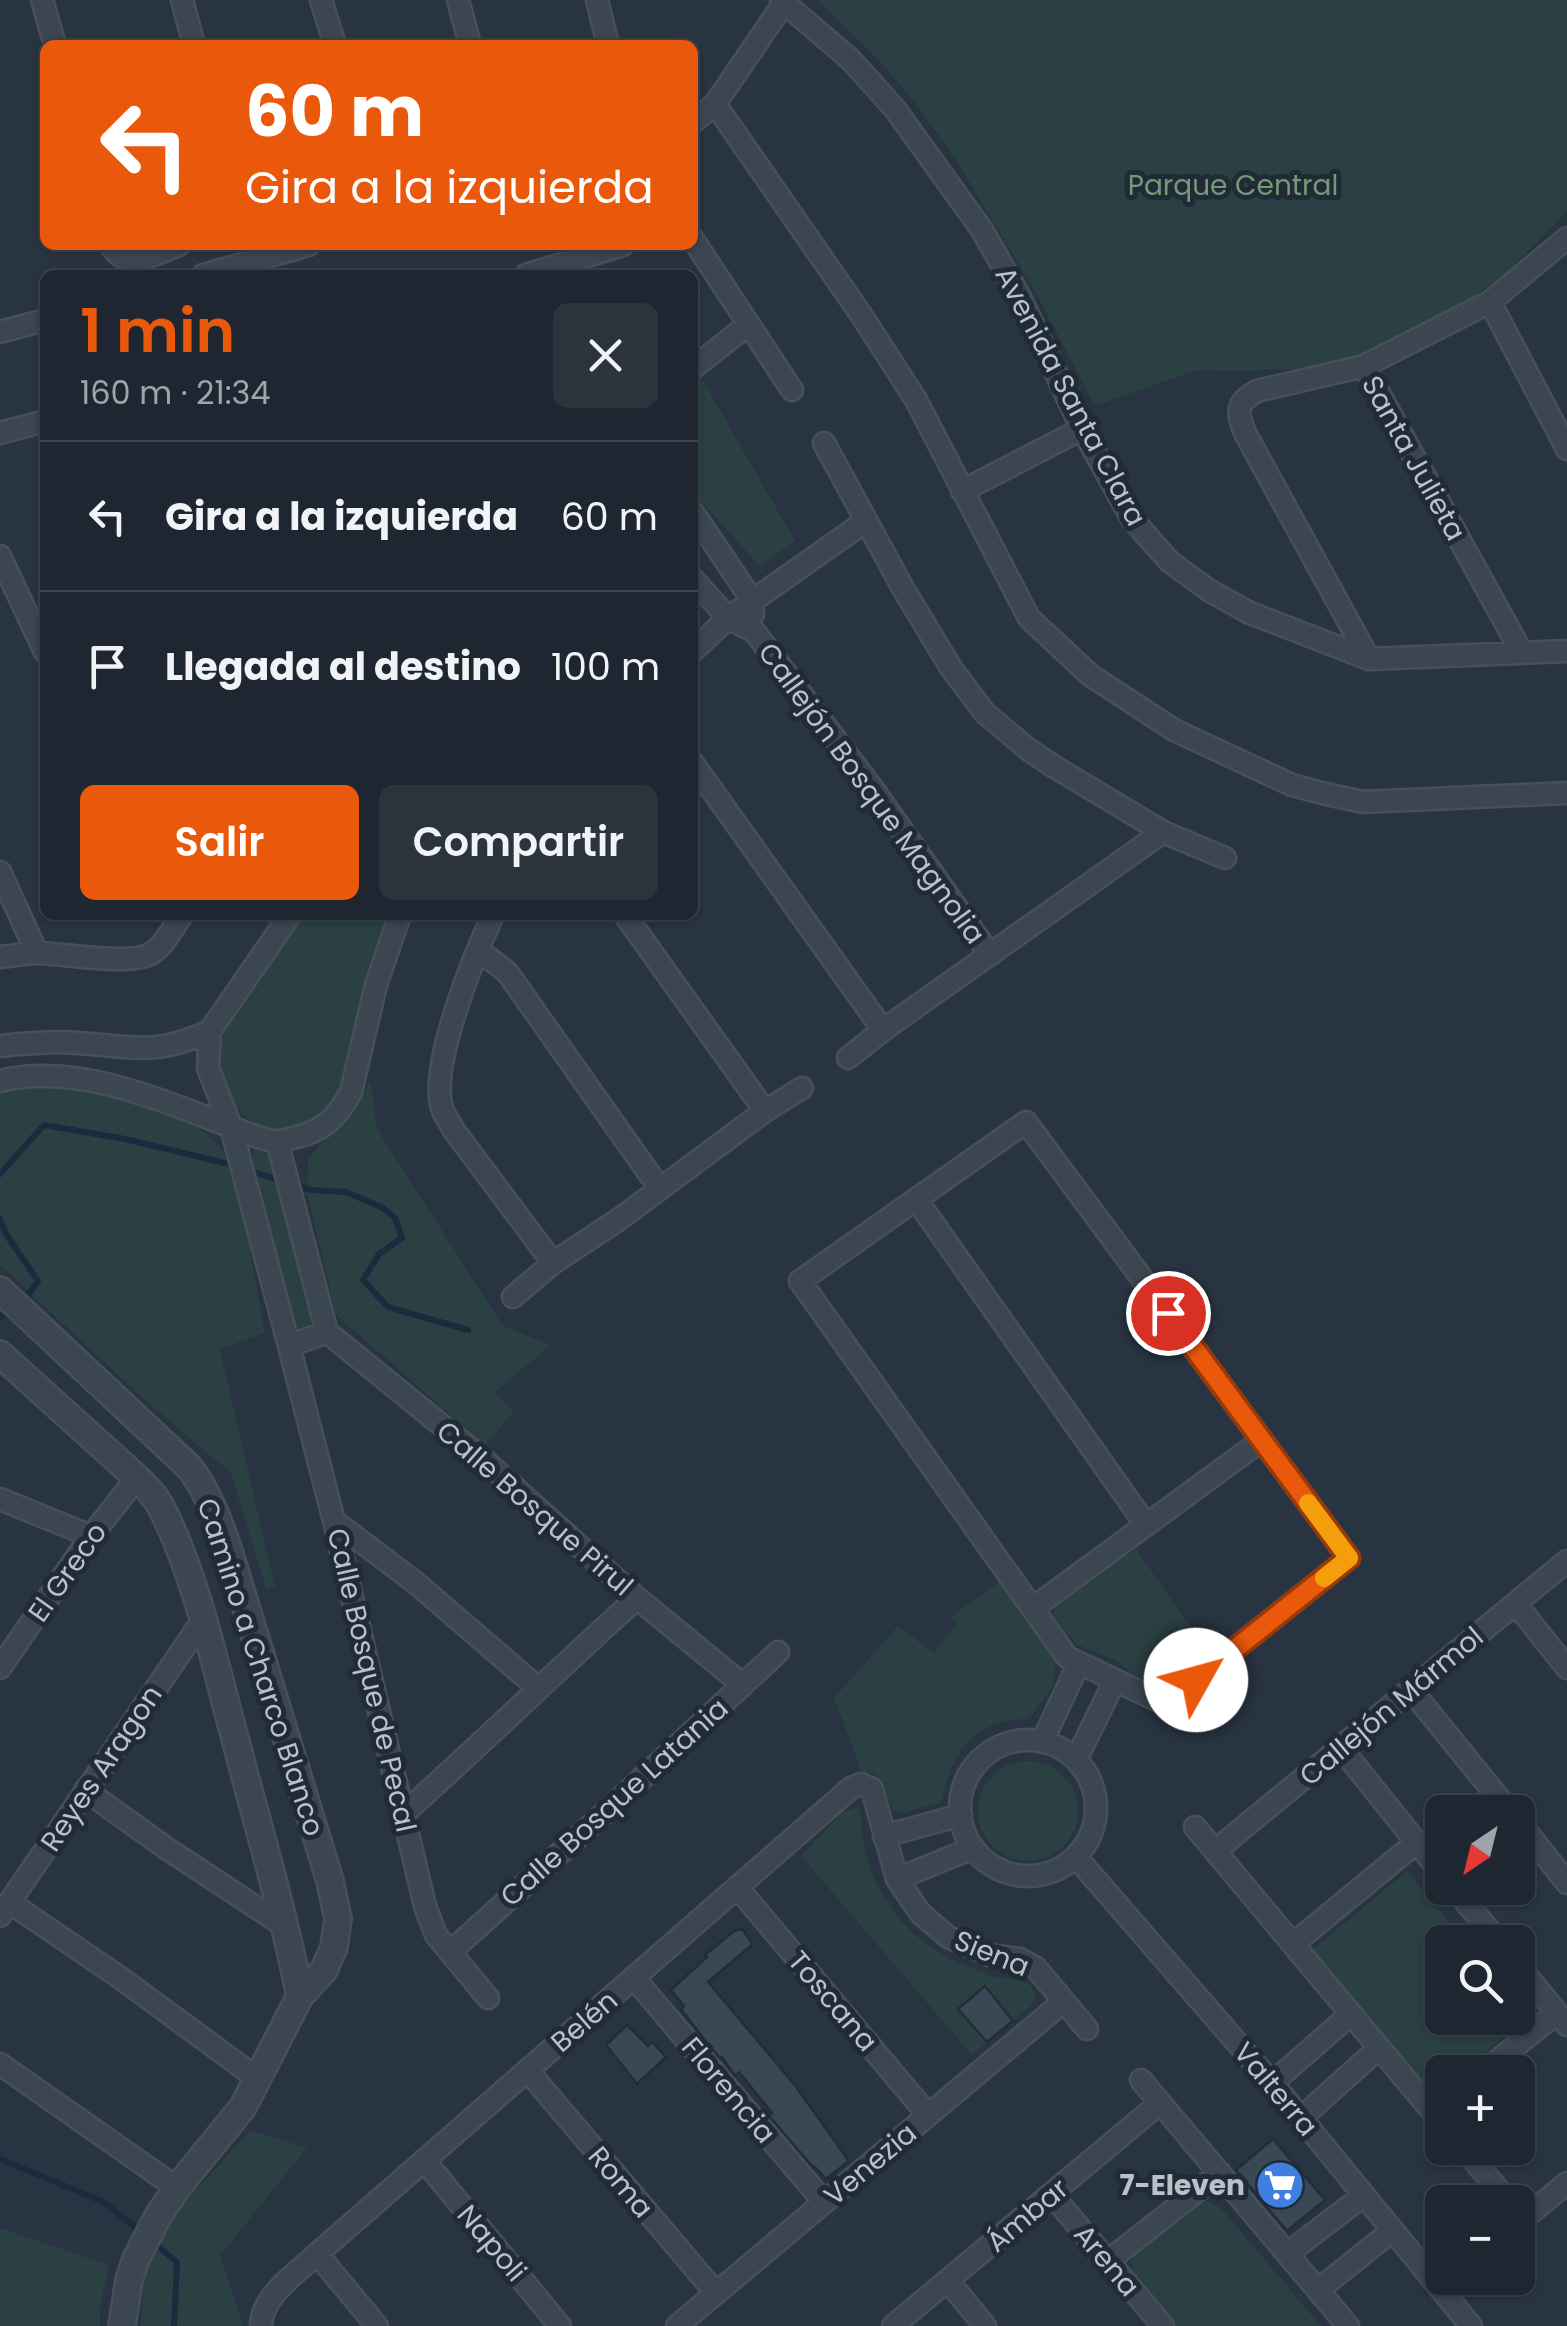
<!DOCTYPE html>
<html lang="es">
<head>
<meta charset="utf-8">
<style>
  body { margin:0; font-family:Poppins,sans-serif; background:#2b333d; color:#f1f3f6; height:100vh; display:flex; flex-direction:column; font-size:38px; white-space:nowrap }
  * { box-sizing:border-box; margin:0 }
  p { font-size:32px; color:#a1a5ab }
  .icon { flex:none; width:55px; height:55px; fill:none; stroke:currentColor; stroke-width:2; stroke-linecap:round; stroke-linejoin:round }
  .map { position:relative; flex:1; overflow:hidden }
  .panel { position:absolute; left:40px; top:270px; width:658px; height:650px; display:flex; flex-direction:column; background:#1e2731; border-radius:15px; box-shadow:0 2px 8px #0004,0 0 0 2px #3c444d }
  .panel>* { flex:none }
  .banner { position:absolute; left:40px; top:40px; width:658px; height:210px; border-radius:15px; box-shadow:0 2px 8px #0004,0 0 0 2px #3c444d; background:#ea580c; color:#fff; overflow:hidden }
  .needle { width:65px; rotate:215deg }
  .controls { position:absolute; left:1425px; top:1795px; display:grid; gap:20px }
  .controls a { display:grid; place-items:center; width:110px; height:110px; border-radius:15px; background:#1e2731; box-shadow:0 2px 8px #0004,0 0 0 2px #3c444d; font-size:50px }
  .pin { position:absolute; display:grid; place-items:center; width:85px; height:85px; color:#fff; margin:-42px; border:5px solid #fff; border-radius:50%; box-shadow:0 2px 10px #0007 }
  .me { position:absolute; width:110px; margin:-55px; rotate:52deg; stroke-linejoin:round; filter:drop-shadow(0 0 8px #0008) }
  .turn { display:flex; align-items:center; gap:35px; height:210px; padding:0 40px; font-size:45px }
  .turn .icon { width:130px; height:130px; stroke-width:2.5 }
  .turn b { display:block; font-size:70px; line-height:85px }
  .round { display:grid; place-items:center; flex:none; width:105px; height:105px; border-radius:15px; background:#2b333d }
  .headline { display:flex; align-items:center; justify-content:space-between; height:170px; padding:0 40px }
  h1 { font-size:60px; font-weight:600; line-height:75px; color:#ea580c }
  .button { display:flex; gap:20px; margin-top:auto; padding:20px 40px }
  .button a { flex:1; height:115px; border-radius:15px; background:#ea580c; color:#fff; font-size:40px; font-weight:600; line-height:115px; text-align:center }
  .button a+a { background:#2b333d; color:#f1f3f6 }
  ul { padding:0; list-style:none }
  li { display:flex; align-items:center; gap:30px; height:150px; padding:0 40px; border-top:2px solid #3c444d }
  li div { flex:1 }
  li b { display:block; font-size:38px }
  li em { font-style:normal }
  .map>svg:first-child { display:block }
  .green { fill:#2a4042 }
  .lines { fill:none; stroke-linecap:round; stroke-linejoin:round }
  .stream { stroke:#1b2b3f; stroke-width:6 }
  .building { fill:#3a4856; stroke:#232d38; stroke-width:2.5 }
  .minor-casing { stroke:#464f5a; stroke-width:25 }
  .tertiary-casing { stroke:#464f5a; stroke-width:30 }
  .minor { stroke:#3c4651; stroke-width:20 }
  .tertiary { stroke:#3c4651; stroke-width:25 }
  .route-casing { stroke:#983908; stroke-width:25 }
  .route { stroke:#ea580c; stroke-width:18 }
  .slow { stroke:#f59e0b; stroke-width:18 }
  .labels { text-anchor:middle; stroke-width:10; stroke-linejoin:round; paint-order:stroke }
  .park-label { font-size:28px; fill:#729a79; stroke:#212b36 }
  .street-label { font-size:28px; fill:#b9c1cb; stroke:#212b36 }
  .poi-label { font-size:28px; font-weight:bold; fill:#b9c1cb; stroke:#212b36; text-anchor:end }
</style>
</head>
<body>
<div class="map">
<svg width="1567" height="2326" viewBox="0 0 1567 2326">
  <rect width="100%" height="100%" fill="#283441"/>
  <path class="green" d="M817,0H1567V212L1503,276L1453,310L1361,358L1336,364L1297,369L1237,371L1197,370L1095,406L1035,291L956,160L917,105L878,59Z
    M701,377L795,541L760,566L693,493V384Z
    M302,915H388L356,1020L341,1093L328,1114L292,1130H273L256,1124L245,1117L229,1100L216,1075L219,1044L231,1021Z
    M370,1080L377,1129L503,1326L551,1345L495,1392L514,1412L485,1445L336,1315L307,1192L308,1160L324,1140L346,1121L361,1100Z
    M67,1087C131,1099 203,1107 236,1171L265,1333L220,1349L275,1587L266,1588L231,1473L146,1401L0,1265V1091Z
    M260,1145L271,1149L316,1320L308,1330L296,1328L290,1322L252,1155L256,1147Z
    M1136,1549L1212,1657L1165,1691L1156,1690L1115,1660L1076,1644L1053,1615L1058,1600Z
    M1000,1581L1056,1660L1054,1685L1029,1719C977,1719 951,1750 943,1799L939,1803L902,1813L892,1809L883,1782L874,1773L862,1772L834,1698L898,1626L934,1653L956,1624L951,1617Z
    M978 1811a50 50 0 1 1 100 0a50 50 0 1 1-100 0Z
    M858,1807C863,1819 861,1832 864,1845C871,1883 893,1918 923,1941C944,1957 967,1967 992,1976C1001,1979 1022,1978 1029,1984C1033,1987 1034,1992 1036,1997L1031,2006L972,2055L801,1856L843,1812Z
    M1407,1871L1465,1942H1442V2018H1518V2008L1525,2018L1462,2072H1442V2089L1433,2097L1312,1950Z
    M251,2130L307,2148L220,2256L243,2326H141L143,2272L171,2217Z
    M1204,2200L1220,2207L1321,2326H1173L1132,2275L1131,2261L1135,2252L1196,2202Z
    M0,2228L109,2265L100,2307V2326H0Z"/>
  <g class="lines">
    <path class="stream" d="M254,1172L276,1179
      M0,1174L44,1125L125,1139L233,1165
      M300,1187L311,1190L346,1192L383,1208L395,1218L402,1238L379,1254L363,1280L388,1307L468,1330
      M0,1219L6,1234L38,1281L26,1298
      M0,1317L6,1313
      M0,2159L104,2202L141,2232
      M150,2240L177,2262L174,2326"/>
  </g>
  <path class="building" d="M742,1929L753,1944L708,1982L794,2084L849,2161L826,2179L814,2166L813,2167L769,2116L772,2113L739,2072L735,2076L722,2057L720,2058L707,2043L681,2009L684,2006L671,1990L707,1957L705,1955L734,1931Z
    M985,1986L1013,2021L987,2042L958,2009Z
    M627,2025L648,2046L652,2042L666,2057L637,2084L606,2045Z
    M1273,2139L1325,2200L1287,2231L1236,2170Z"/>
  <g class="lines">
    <g class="minor-casing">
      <path id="minor" d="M42,0L55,45
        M182,0L194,45
        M321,0L335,45
        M458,0L470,45
        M597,0L608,45
        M781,0L851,60L895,109L982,230L1019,295L1082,429L1132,519L1170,562L1210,591L1248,612L1369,659L1567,651
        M715,104L862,316L916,400L1029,618L1090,675L1174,730L1292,785L1322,793L1363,802L1567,793
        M692,123L715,104L786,0
        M692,238L792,390
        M111,245C126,273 157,253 179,245
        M203,275L309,245
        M526,275L623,245
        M1490,302L1567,449
        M0,332L45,320
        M1364,366L1522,653
        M692,369L749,324
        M0,433L45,421
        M824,443L904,590L951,668L985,713L1029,750L1053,766L1163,832L1225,858
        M962,491L1082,429
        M692,511L752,600L753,614
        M0,556L45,652
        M692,578L728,618L754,631L873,789L990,955
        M692,652L728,618L866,521
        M1369,659L1245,433C1237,412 1235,403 1257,391L1364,366L1490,302L1567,238
        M692,762L883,1030
        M0,872L37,953
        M290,915L210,1031L208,1068L231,1127L289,1346L334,1521L425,1906L436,1935L488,1998
        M493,915C474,956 429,1066 442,1108C444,1115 450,1123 453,1129L553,1263
        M625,915L765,1111
        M478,950L507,972L660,1189
        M0,957C13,956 27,953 40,953C66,954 132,966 152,953C165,945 173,927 182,915
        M0,1046C27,1043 52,1041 79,1043C136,1047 155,1056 210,1031
        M848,1058L883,1030L1163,832
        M0,1081C70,1064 146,1094 211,1119C227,1125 262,1141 277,1141C283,1141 288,1139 293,1138C322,1132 337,1118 351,1092L376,985L400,915
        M1026,1122L1349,1558L1165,1704L1067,1657L800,1281Z
        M277,1141L327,1332
        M916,1199L1146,1525
        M513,1297L553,1263L618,1220L765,1111L802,1088
        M327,1332L482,1458L637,1598L743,1685
        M289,1346L327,1332
        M0,1499L91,1536
        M334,1521L416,1583L538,1688
        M1516,1604L1567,1668
        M1033,1608L1262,1440
        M0,1668L91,1536L137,1478
        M1411,1690L1510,1812
        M960 1808a68 68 0 1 1 136 0a68 68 0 1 1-136 0Z
        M1042,1742L1079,1663
        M1341,1748L1442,1874
        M1076,1760L1115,1680
        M85,1790L166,1848L286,1927
        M403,1814C483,1743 558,1669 637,1598
        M1518,1821L1567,1883
        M1195,1827L1442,2123
        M884,1836L961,1815
        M1215,1851L1567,1561
        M1076,1857L1272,2083L1471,2326
        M897,1879L973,1848
        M737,1887L928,2115
        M1454,1888L1499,1942
        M9,1902L122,1979L258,2079
        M0,1916L203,1620
        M1293,1944L1417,1842
        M450,1952L608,1810L778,1652
        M1518,1965L1567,2025
        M634,1978L824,2202
        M0,2064L177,2188
        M527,2070L716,2293
        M1483,2072L1557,2013
        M1141,2080L1348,2326
        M1272,2083L1351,2014
        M1301,2118L1379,2048
        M1463,2148L1509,2202
        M424,2160L560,2326
        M1052,2195L1163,2326
        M1518,2223L1567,2183
        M317,2254L377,2326
        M1287,2254L1364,2195
        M1108,2261L1220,2173
        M948,2281L985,2326
        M1318,2290L1393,2230
        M261,2326C262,2295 296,2274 317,2254L851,1788L861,1784L872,1789L897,1879L921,1914L948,1937L989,1955L1020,1959L1036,1968L1087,2029
        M677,2326L1063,2002
        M893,2326L1160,2103"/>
    </g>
    <g class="tertiary-casing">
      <path id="tertiary" d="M0,1290L190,1468C208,1493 218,1519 228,1548L330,1881L338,1919L334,1947L324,1970L300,1996L243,2107L177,2188L158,2216L136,2259L129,2280L122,2326
        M0,1354L137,1478C146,1487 155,1495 161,1507C197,1577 215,1666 236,1742C258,1826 283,1910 300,1996"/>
    </g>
    <use href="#minor" class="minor"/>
    <use href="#tertiary" class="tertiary"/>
  </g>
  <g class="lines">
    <g class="route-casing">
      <path id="route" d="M1168,1313L1349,1558L1196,1680"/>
    </g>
    <use href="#route" class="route"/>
    <path class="slow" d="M1308,1503L1349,1558L1324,1578"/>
  </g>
  <defs>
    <g id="supermarket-disc" transform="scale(2.5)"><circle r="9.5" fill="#3f7fe0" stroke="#212b36"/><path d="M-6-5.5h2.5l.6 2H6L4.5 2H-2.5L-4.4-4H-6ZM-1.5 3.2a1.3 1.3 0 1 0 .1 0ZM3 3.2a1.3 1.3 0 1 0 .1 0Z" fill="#fff"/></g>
  </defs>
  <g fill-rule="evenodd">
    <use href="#supermarket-disc" x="1280" y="2185"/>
  </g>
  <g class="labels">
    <g class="park-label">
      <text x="1233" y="195">Parque Central</text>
    </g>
    <g class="street-label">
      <text transform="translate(1071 396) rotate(62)" y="10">Avenida Santa Clara</text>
      <text transform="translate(1414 458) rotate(61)" y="10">Santa Julieta</text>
      <text transform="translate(872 793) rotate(54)" y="10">Callejón Bosque Magnolia</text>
      <text transform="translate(535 1508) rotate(41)" y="10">Calle Bosque Pirul</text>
      <text transform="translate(67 1572) rotate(-55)" y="10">El Greco</text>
      <text transform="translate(261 1667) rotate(72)" y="10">Camino a Charco Blanco</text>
      <text transform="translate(372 1680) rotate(77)" y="10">Calle Bosque de Pecal</text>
      <text transform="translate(1391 1706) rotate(-40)" y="10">Callejón Mármol</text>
      <text transform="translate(101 1768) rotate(-56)" y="10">Reyes Aragon</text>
      <text transform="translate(614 1802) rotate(-42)" y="10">Calle Bosque Latania</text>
      <text transform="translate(992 1953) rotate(22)" y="10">Siena</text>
      <text transform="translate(833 2001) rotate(50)" y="10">Toscana</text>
      <text transform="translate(584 2021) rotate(-41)" y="10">Belén</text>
      <text transform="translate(1276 2089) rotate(50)" y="10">Valterra</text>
      <text transform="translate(729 2090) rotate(50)" y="10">Florencia</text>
      <text transform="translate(870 2164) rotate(-40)" y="10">Venezia</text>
      <text transform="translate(621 2182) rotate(50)" y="10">Roma</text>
      <text transform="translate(1027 2215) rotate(-40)" y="10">Ámbar</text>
      <text transform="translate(492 2243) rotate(50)" y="10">Napoli</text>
      <text transform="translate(1107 2260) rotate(50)" y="10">Arena</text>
    </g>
    <g class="poi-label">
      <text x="1245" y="2195">7-Eleven</text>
    </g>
  </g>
</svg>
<div class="controls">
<a><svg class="needle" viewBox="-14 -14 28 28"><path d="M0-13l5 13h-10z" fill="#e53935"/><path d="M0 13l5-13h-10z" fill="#a1a5ab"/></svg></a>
<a><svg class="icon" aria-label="search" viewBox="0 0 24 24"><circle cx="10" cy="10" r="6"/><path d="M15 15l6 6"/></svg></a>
<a>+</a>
<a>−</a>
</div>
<div class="pin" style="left:1168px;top:1313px;background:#d93025"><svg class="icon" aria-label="arrive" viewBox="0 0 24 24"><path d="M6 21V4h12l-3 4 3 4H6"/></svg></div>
<svg class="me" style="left:1196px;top:1680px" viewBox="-20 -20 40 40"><circle r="19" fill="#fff"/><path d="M0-13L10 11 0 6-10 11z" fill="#ea580c"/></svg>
<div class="banner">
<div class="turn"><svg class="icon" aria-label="left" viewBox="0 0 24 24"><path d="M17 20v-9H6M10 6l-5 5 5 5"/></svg><div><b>60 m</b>Gira a la izquierda</div></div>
</div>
<section class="panel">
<div class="headline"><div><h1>1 min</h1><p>160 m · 21:34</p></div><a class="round"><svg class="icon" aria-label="close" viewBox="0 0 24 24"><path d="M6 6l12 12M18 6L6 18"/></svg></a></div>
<ul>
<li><svg class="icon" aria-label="left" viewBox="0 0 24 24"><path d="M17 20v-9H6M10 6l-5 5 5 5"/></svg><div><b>Gira a la izquierda</b></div><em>60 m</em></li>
<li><svg class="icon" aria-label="arrive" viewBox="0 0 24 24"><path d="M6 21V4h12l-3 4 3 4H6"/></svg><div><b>Llegada al destino</b></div><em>100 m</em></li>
</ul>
<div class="button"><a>Salir</a><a>Compartir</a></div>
</section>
</div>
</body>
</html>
